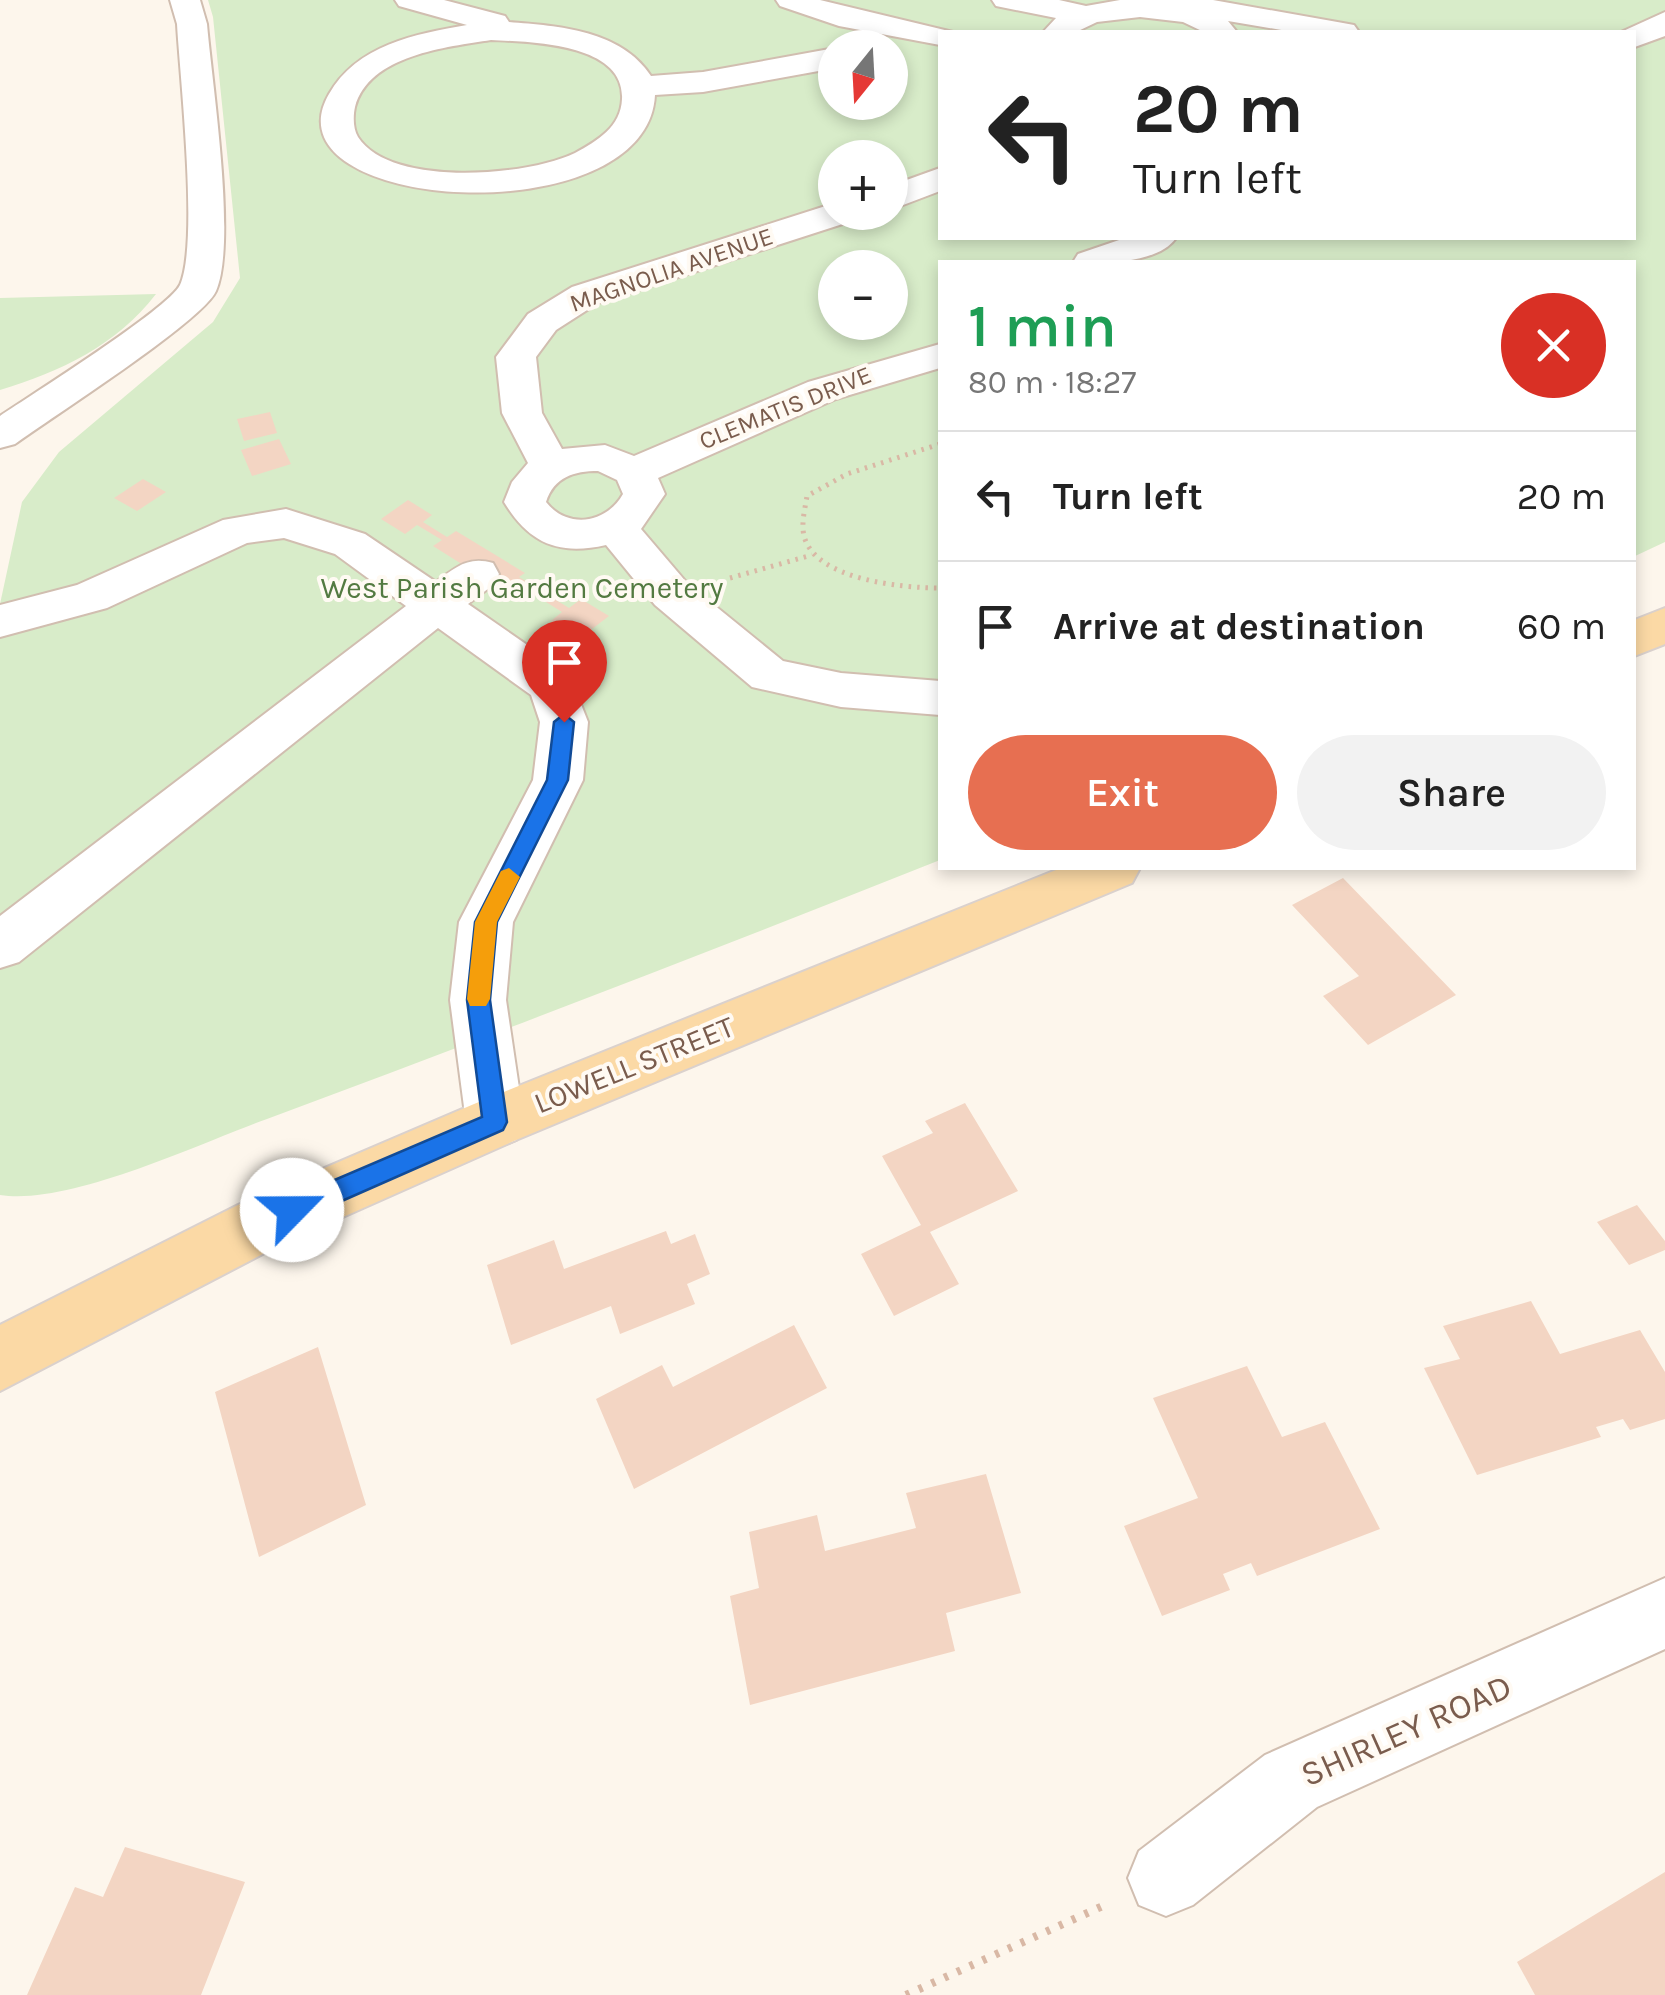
<!DOCTYPE html>
<html lang="en">
<head>
<meta charset="utf-8">
<style>
  body { margin:0; font-family:Karla,sans-serif; background:#f2f2f2; color:#222; height:100vh; display:flex; flex-direction:column; font-size:38px; white-space:nowrap }
  * { box-sizing:border-box; margin:0 }
  p { font-size:32px; color:#767676 }
  .icon { flex:none; width:55px; height:55px; fill:none; stroke:currentColor; stroke-width:2; stroke-linecap:round; stroke-linejoin:round }
  .map { position:relative; flex:1; overflow:hidden }
  .details { position:absolute; left:938px; top:260px; width:698px; height:610px; display:flex; flex-direction:column; background:#fff; border-radius:0px; box-shadow:0 5px 15px #0003 }
  .details>* { flex:none }
  .banner { position:absolute; left:938px; top:30px; width:698px; height:210px; border-radius:0px; box-shadow:0 5px 15px #0003; background:#fff; color:#222; overflow:hidden }
  .needle { width:65px; rotate:198deg }
  .tools { position:absolute; left:818px; top:30px; display:grid; gap:20px }
  .tools a { display:grid; place-items:center; width:90px; height:90px; border-radius:50%; background:#fff; box-shadow:0 5px 15px #0003; font-size:50px }
  .pin { position:absolute; display:grid; place-items:center; width:85px; height:85px; color:#fff; margin:-102px -42px; border-radius:50% 50% 50% 0; rotate:-45deg; box-shadow:0 0 10px #0007 }
  .pin .icon { rotate:45deg }
  .me { position:absolute; width:110px; margin:-55px; rotate:67deg; stroke-linejoin:round; filter:drop-shadow(0 0 8px #0008) }
  .turn { display:flex; align-items:center; gap:35px; height:210px; padding:0 30px; font-size:45px }
  .turn .icon { width:130px; height:130px; stroke-width:2.5 }
  .turn b { display:block; font-size:70px; line-height:85px }
  .round { display:grid; place-items:center; flex:none; width:105px; height:105px; border-radius:52px; background:#f2f2f2 }
  .headline { display:flex; align-items:center; justify-content:space-between; height:170px; padding:0 30px }
  h1 { font-size:60px; font-weight:600; line-height:75px; color:#1e9e55 }
  .cta { display:flex; gap:20px; margin-top:auto; padding:20px 30px }
  .cta a { flex:1; height:115px; border-radius:60px; background:#e76f51; color:#fff; font-size:40px; font-weight:600; line-height:115px; text-align:center }
  .cta a+a { background:#f2f2f2; color:#222 }
  ul { padding:0; list-style:none }
  li { display:flex; align-items:center; gap:30px; height:130px; padding:0 30px; border-top:2px solid #e0e0e0 }
  li div { flex:1 }
  li b { display:block; font-size:38px }
  li em { font-style:normal }
  .map>svg:first-child { display:block }
  .green { fill:#d8ecc9; fill-rule:evenodd }
  .building { fill:#f3d5c3 }
  .lines { fill:none; stroke-linecap:round; stroke-linejoin:round }
  .minor-casing { stroke:#d1beb0; stroke-width:4 }
  .major-casing { stroke:#dad1cd; stroke-width:4 }
  .path-far1 { stroke:#d9b8a5; stroke-width:5; stroke-dasharray:2.5 6; stroke-linecap:butt }
  .path { stroke:#d9b8a5; stroke-width:8; stroke-dasharray:4 10; stroke-linecap:butt }
  .minor { fill:#fff; fill-rule:evenodd }
  .major { fill:#fbd9a5; fill-rule:evenodd }
  .route { fill:#1a73e8; stroke:#114b97; stroke-width:2.5 }
  .slow { fill:#f59e0b }
  .labels { text-anchor:middle; stroke-width:8; stroke-linejoin:round; paint-order:stroke }
  .far-street-label { font-size:25px; fill:#7a5c4d; stroke:#fffaf3 }
  .park-label { font-size:30px; fill:#537a41; stroke:#fffaf3 }
  .street-label { font-size:30px; fill:#7a5c4d; stroke:#fffaf3 }
  .near-street-label { font-size:35px; fill:#7a5c4d; stroke:#fffaf3 }
</style>
</head>
<body>
<div class="map">
<svg width="1665" height="1995" viewBox="0 0 1665 1995">
  <rect width="100%" height="100%" fill="#fdf6ec"/>
  <path class="green" d="M208,0H1665V542L1633,557L1632,262H940V860C716,949 493,1035 267,1119C198,1144 69,1206 0,1195V604L22,502L59,452L213,322L240,278L213,17ZM940,32H1632V238H940ZM835,48H890V102H835ZM835,158H890V212H835ZM835,268H890V322H835Z
    M156,294C117,345 60,372 0,390V298Z"/>
  <path class="building" d="M270,412L277,433L244,441L237,419Z
    M279,439L291,464L252,476L241,450Z
    M143,479L166,492L137,511L114,498Z
    M408,500L432,515L423,522L447,537L456,531L525,573L519,577L569,608L581,599L609,616L579,639L551,621L562,612L514,582L503,590L433,546L442,540L417,525L405,534L381,519Z
    M1343,878L1456,995L1368,1045L1323,996L1359,976L1292,905Z
    M965,1103L1018,1191L930,1232L959,1284L894,1316L861,1254L921,1225L882,1156L933,1133L925,1121Z
    M1637,1205L1665,1241V1250L1629,1265L1597,1222Z
    M666,1231L671,1244L695,1234L710,1274L687,1284L695,1304L620,1334L611,1306L511,1345L487,1265L554,1240L564,1269Z
    M1531,1301L1560,1354L1640,1330L1665,1372V1419L1630,1430L1623,1419L1596,1427L1601,1437L1477,1475L1424,1368L1460,1359L1443,1326Z
    M794,1325L827,1388L634,1489L596,1399L662,1365L673,1387Z
    M318,1347L366,1505L259,1557L215,1392Z
    M1247,1366L1282,1437L1325,1422L1380,1529L1257,1576L1251,1563L1223,1574L1230,1590L1162,1616L1124,1526L1198,1498L1153,1398Z
    M986,1474L1021,1593L946,1613L955,1651L750,1705L730,1596L759,1588L749,1532L817,1515L825,1551L916,1528L906,1493Z
    M125,1847L245,1882L201,1995H27L75,1887L103,1897Z
    M1665,1872V1995H1535L1517,1962Z"/>
  <g class="lines">
    <g class="minor-casing">
      <path id="minor" d="M170,0H200L207,24C212,83 237,243 216,291C203,321 49,419 15,444L0,448V416C31,395 168,309 180,285C199,243 180,78 177,24Z
        M395,0H444L505,16L509,22C559,26 621,30 651,76L703,72L835,48V68L703,92L655,95C648,237 260,213 329,94C357,45 415,34 467,25L399,6ZM491,40C530,42 625,43 622,99C621,127 597,141 575,153C528,176 391,188 358,137C353,129 353,116 355,107C369,55 447,47 491,40Z
        M776,0H820L953,32H940V45L839,26L780,6Z
        M992,0H1059L1086,6L1120,0H1213L1343,23L1354,25L1359,32H1293L1228,21L1237,32H1204L1183,22L1140,17L1097,22L1076,32H1043L1056,18L996,6Z
        M1665,12V36L1632,48V32H1621Z
        M940,168V191L890,210V186Z
        M835,203V212H859L855,220L598,303L556,330L536,357L542,413L562,449L605,445L634,456L808,382L940,344V368L836,399L658,478L665,494L641,529L687,583L783,661L841,673L940,681V715L841,707L752,687L655,605L606,545C558,556 529,543 504,502L512,482L528,463L502,413L496,357L528,314L572,287ZM598,471L617,480L623,494C606,524 567,529 546,502C554,477 574,471 598,471Z
        M1125,238H1176C1158,264 1101,264 1073,262L1078,254Z
        M286,509L365,534L436,582C456,567 468,556 493,563L499,574L493,585L468,604L569,674L588,722L583,780L513,922L506,1000L524,1122L516,1140L495,1148L474,1140L466,1122L450,1000L459,922L533,780L540,722L531,695L438,628L19,962L0,968V916L406,606L335,554L284,538L247,543L107,608L0,637V605L77,585L223,520Z
        M1665,1578V1649L1317,1807L1193,1905L1166,1916L1139,1905L1128,1878L1139,1851L1265,1755Z"/>
    </g>
    <g class="major-casing">
      <path id="major" d="M1665,608V644L1632,657V621Z
        M1061,868H1140L1132,883L516,1140L280,1245L0,1391V1325L238,1205L474,1104Z"/>
    </g>
    <path class="path-far1" d="M940,444L847,474L807,496C805,509 801,523 804,536C815,580 903,588 940,588
      M730,578L812,555"/>
    <path class="path" d="M906,1995L1105,1905"/>
    <use href="#minor" class="minor"/>
    <use href="#major" class="major"/>
  </g>
  <path class="route" d="M564,714L574,722L568,780L497,922L490,1000L507,1122L503,1130L301,1219L292,1222L283,1219L280,1210L283,1202L482,1117L467,1000L475,922L547,780L554,722Z"/>
  <path class="slow" d="M509,868L520,877L497,922L490,999L486,1006H470L467,999L475,922L501,871Z"/>
  <g class="labels">
    <g class="far-street-label">
      <text transform="translate(671 269) rotate(-19)" y="9">MAGNOLIA AVENUE</text>
      <text transform="translate(785 407) rotate(-22)" y="9">CLEMATIS DRIVE</text>
    </g>
    <g class="park-label">
      <text x="522" y="598">West Parish Garden Cemetery</text>
    </g>
    <g class="street-label">
      <text transform="translate(634 1065) rotate(-22)" y="10">LOWELL STREET</text>
    </g>
    <g class="near-street-label">
      <text transform="translate(1406 1730) rotate(-24)" y="12">SHIRLEY ROAD</text>
    </g>
  </g>
</svg>
<div class="tools">
<a><svg class="needle" viewBox="-14 -14 28 28"><path d="M0-13l5 13h-10z" fill="#e53935"/><path d="M0 13l5-13h-10z" fill="#767676"/></svg></a>
<a>+</a>
<a>−</a>
</div>
<div class="pin" style="left:564px;top:722px;background:#d93025"><svg class="icon" aria-label="arrive" viewBox="0 0 24 24"><path d="M6 21V4h12l-3 4 3 4H6"/></svg></div>
<svg class="me" style="left:292px;top:1210px" viewBox="-20 -20 40 40"><circle r="19" fill="#fff"/><path d="M0-13L10 11 0 6-10 11z" fill="#1a73e8"/></svg>
<div class="banner">
<div class="turn"><svg class="icon" aria-label="left" viewBox="0 0 24 24"><path d="M17 20v-9H6M10 6l-5 5 5 5"/></svg><div><b>20 m</b>Turn left</div></div>
</div>
<section class="details">
<div class="headline"><div><h1>1 min</h1><p>80 m · 18:27</p></div><a class="round" style="background:#d93025;color:#fff"><svg class="icon" aria-label="close" viewBox="0 0 24 24"><path d="M6 6l12 12M18 6L6 18"/></svg></a></div>
<ul>
<li><svg class="icon" aria-label="left" viewBox="0 0 24 24"><path d="M17 20v-9H6M10 6l-5 5 5 5"/></svg><div><b>Turn left</b></div><em>20 m</em></li>
<li><svg class="icon" aria-label="arrive" viewBox="0 0 24 24"><path d="M6 21V4h12l-3 4 3 4H6"/></svg><div><b>Arrive at destination</b></div><em>60 m</em></li>
</ul>
<div class="cta"><a>Exit</a><a>Share</a></div>
</section>
</div>
</body>
</html>
